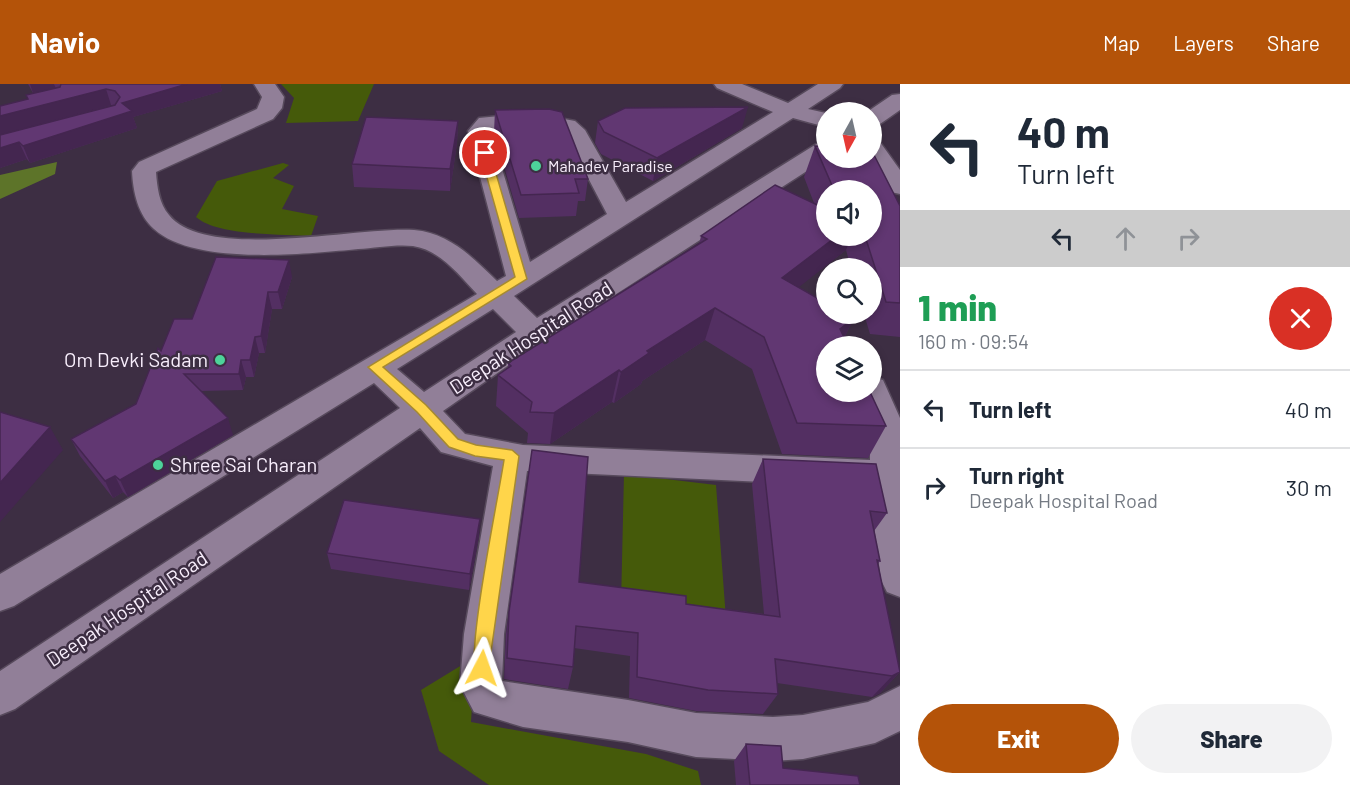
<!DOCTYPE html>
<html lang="en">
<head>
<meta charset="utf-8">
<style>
  body { margin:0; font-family:Barlow,sans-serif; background:#f2f2f3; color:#1f2937; height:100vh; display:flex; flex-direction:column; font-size:22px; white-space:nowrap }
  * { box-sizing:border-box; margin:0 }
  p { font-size:20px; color:#747a83 }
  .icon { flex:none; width:33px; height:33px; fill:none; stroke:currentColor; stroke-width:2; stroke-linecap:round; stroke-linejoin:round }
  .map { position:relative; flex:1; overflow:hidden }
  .details { display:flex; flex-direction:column; background:#fff; width:450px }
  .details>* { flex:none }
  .top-card { background:#fff; color:#1f2937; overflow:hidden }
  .needle { width:39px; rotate:188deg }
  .fabs { position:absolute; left:816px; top:18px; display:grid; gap:12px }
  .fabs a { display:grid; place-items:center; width:66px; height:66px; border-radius:50%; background:#fff; box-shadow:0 3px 9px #0003; font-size:30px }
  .pin { position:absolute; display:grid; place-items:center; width:51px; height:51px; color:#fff; margin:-26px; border:3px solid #fff; border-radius:50%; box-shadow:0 2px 6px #0007 }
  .me { position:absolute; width:66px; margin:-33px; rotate:4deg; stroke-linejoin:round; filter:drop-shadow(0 0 4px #0008) }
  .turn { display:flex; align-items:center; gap:21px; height:126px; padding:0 18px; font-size:27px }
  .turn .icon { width:78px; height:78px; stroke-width:2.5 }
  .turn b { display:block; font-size:42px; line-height:51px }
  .lanes { display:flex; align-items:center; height:57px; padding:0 18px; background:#0003; justify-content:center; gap:30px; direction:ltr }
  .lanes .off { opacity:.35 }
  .round { display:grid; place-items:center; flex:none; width:63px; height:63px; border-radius:32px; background:#f2f2f3 }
  .overview { display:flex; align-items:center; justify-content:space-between; height:102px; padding:0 18px }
  h1 { font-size:36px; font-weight:800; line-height:45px; color:#1e9e55 }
  .primary-button { display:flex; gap:12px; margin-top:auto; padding:12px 18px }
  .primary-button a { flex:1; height:69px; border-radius:36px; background:#b45309; color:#fff; font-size:24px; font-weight:800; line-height:69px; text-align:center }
  .primary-button a+a { background:#f2f2f3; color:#1f2937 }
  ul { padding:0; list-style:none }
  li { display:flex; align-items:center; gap:18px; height:78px; padding:0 18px; border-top:2px solid #e0e1e3 }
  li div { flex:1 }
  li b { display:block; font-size:22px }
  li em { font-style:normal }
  header { display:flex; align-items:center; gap:36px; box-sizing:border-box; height:84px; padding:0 30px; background:#b45309; color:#fff }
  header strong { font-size:28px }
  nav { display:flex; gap:33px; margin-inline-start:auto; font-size:21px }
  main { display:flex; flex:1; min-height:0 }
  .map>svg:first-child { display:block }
  .green { fill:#455a0a }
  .forest { fill:#5d7429 }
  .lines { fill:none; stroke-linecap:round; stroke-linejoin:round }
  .minor-casing { stroke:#574a5c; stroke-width:3 }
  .minor { fill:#917f98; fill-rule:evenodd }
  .wall { fill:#532f62; fill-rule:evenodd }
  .shaded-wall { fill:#442650 }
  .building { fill:#613772; stroke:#442650; stroke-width:1.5 }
  .route { fill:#ffd54a; stroke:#a68a30; stroke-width:1.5 }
  .poi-dot { fill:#4dd39a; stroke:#3d2e43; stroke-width:2 }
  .labels { text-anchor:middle; stroke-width:5; stroke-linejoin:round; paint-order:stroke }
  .far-poi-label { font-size:16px; fill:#f8eefc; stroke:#3d2e43; text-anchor:start }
  .street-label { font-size:20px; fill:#f8eefc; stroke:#3d2e43 }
  .poi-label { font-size:20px; fill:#f8eefc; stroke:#3d2e43; text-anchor:end }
</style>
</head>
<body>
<header>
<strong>Navio</strong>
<nav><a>Map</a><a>Layers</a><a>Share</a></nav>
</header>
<main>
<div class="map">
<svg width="900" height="701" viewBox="0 0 900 701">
  <rect width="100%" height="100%" fill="#3d2e43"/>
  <path class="green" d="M281,0H374L358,37L286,39L294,14Z
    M283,79L289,81L273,94L294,102L282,125L318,132L311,152C283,150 217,152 196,133L217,97Z
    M624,390L716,401L726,535L621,520Z
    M475,573L471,638L646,670L698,687L701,701H489L439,667L421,606Z"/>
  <path class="forest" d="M57,78L55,90L0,115V91Z"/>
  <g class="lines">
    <g class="minor-casing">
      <path id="minor" d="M254,0H275L284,13L282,24L273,35L156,88C157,102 159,120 169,131C206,178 359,142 414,146C450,149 473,174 497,197L506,192L468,47L479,34L532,29L575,37L585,46L626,118L773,28L717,4L714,0H742L788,19L818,0H843L840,4L808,25L826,29V43L793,34L514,212L537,234L818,59L826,57L827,74L545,256L443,327L465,350L523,361L870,376V346L858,308H872V293L883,296L900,334V513L887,508L881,496L869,403L527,387L504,550L502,597L628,616L696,629L773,633L803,631L868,618L900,602V647L875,659L803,675L773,677L696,673L628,658L523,643L474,628L460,601L464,550L493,382L441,368L420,344L15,625L0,631V587L400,324L374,299L14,522L0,527V490L477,210C459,191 440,166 413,162C396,160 375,164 358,165C307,170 194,182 154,145C138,131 133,108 132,87L139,78L257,25L262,13ZM519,42L554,45L565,50L607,130L530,178L491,48L494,45ZM493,225L516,248L424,308L397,285Z
        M900,10V26L880,40L872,42V28H867L892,11Z
        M872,56L880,58L900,86V110L891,108L868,74H872Z"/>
    </g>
    <use href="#minor" class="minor"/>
  </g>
  <path class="wall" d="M28,0H220L222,7L133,33L137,44L30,79L27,75L0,84V51L114,21H111L0,51L33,9Z
    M495,26L588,95L585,117H578L576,132L519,134L494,48Z
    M458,37L457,59L450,107L354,103L352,80Z
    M598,37L742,44L653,97L601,70L595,59Z
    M815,62L900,122V253L870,250L864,230H872V184H851L846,166L798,203L854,234L844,254L886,342L868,374L782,370L752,285L705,256L642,297L641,300L614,319L612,318L550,360L527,359L528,349L496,322L498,291L508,284V279L699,161L701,152L814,119L804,93ZM826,106H872V152H826Z
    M292,193L282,225H272L265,269H259L254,293H246L243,306L201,307L233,351L128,413L123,408L113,414L80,372L71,355L136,320L161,267L192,235Z
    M763,375L887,429L874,447L880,477L878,480L900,588L880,609L872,613L777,599L778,610L763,630L696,627L629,614L630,572L574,564L573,583L568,605L504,595L506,550L509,528L579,498L686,520L764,530L752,400Z
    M479,451L469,506L331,485L327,469Z
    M746,660L783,684L860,701H736L734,677Z"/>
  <path class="shaded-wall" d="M30,0H54L56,5L33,9Z
    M187,0H220L222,7L133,33L137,44L30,79L23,62L122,19Z
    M106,5L111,21L0,51V32Z
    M748,23L742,44L653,97L657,74Z
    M458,37L457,59L450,107V85Z
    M19,58L27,75L0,84V64Z
    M837,152H852L846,166L770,226L782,194Z
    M289,176L292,193L282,225L278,208Z
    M268,208L272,225L265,269L261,252Z
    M715,224L705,256L642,297L641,300L614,319L621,288L647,267Z
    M854,234L840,262V245Z
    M255,253L259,269L254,293L250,276Z
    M241,276L246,293L243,306L239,290Z
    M619,286L612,318L550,360L554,329Z
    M228,334L233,351L128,413L120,396Z
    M50,343L63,366L0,438V399Z
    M115,392L123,408L113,414L105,397Z
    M480,435L479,451L469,506L470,490Z
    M900,588L880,609L872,613L892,592Z"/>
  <path class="building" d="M61,0H187L122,19L132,27L23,62L19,58L0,64V51L115,21L120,13L115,7L106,5L0,32V22L28,15L26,11L60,3Z
    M748,23L657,74L604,48L598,37L625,24Z
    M549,25L562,28L588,95H575L579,109L521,111L495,26Z
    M366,33L458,37L450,85L352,80Z
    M815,62L826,63V74H872V67L900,122V219L886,218L865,152H872V106H834Z
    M775,101L826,125V152H837L782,194L826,219V230H846L854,234L840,245L848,262H826V308H870L886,342L797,339L764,253L715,224L647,267L649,269L621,288L619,286L554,329L530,328L532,318L498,291L511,282L508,279L707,155L701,152Z
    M216,173L289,176L278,208H268L261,252L255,253L250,276H241L239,290H184L228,334L120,396L115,392L105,397L71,355L136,320L158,264L161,267L174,235H192Z
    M0,328L50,343L0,399Z
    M532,366L588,373L579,498L686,512V520L780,533L763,375L876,380L887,429L870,427L880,477L877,476L900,588L892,592L775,575L778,610L708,606L637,593L638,549L576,542L573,583L507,574L509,528Z
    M344,416L480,435L470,490L327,469Z
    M746,660L781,662L783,684L858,692L860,701H750Z"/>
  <path class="route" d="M482,67L490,69L527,195L383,283L426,321L458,355L476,361L512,366L519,372L488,589L482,592L476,589C466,568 499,410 504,376L475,372L449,363L417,328L368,283L515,193L480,69Z"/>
  <g class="poi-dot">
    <circle cx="536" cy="82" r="6"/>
    <circle cx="220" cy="276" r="6"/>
    <circle cx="158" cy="381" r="6"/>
  </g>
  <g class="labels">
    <g class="far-poi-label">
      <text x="548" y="88">Mahadev Paradise</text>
    </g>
    <g class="street-label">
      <text transform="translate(531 254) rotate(-33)" y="7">Deepak Hospital Road</text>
      <text transform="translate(127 525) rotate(-34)" y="7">Deepak Hospital Road</text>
    </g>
    <g class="poi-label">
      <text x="208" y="283">Om Devki Sadam</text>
      <text x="170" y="388" text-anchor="start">Shree Sai Charan</text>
    </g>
  </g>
</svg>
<div class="fabs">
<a><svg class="needle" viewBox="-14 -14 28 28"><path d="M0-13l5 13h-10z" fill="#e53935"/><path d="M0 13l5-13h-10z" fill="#747a83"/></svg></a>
<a><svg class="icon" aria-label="sound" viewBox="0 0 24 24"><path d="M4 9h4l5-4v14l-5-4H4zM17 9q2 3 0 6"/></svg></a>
<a><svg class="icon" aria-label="search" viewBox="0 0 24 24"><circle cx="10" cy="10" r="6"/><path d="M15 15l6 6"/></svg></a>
<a><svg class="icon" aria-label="layers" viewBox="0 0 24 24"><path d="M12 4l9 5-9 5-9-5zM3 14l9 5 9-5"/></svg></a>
</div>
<div class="pin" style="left:485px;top:69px;background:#d93025"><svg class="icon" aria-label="arrive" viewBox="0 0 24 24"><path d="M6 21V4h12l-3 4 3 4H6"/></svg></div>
<svg class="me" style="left:482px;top:584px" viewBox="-20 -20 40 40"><path d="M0-17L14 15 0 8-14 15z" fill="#ffd54a" stroke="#fff" stroke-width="4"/></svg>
</div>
<section class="details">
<div class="top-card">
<div class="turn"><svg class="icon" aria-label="left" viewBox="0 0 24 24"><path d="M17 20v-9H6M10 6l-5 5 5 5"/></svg><div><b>40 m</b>Turn left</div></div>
<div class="lanes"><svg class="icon" aria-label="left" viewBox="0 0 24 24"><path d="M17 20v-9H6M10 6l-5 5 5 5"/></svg><svg class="icon off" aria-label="ahead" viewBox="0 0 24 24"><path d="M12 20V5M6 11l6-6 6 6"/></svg><svg class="icon off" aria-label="right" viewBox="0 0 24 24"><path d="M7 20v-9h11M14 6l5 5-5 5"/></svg></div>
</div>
<div class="overview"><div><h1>1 min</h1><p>160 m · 09:54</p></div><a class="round" style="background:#d93025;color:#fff"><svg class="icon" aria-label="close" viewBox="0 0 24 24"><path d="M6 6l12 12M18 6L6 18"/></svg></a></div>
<ul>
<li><svg class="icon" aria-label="left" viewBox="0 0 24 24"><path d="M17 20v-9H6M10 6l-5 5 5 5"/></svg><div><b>Turn left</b></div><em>40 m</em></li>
<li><svg class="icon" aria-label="right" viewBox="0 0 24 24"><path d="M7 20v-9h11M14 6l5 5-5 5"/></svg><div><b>Turn right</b><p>Deepak Hospital Road</p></div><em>30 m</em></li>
</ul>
<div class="primary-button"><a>Exit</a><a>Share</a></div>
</section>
</main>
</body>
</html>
